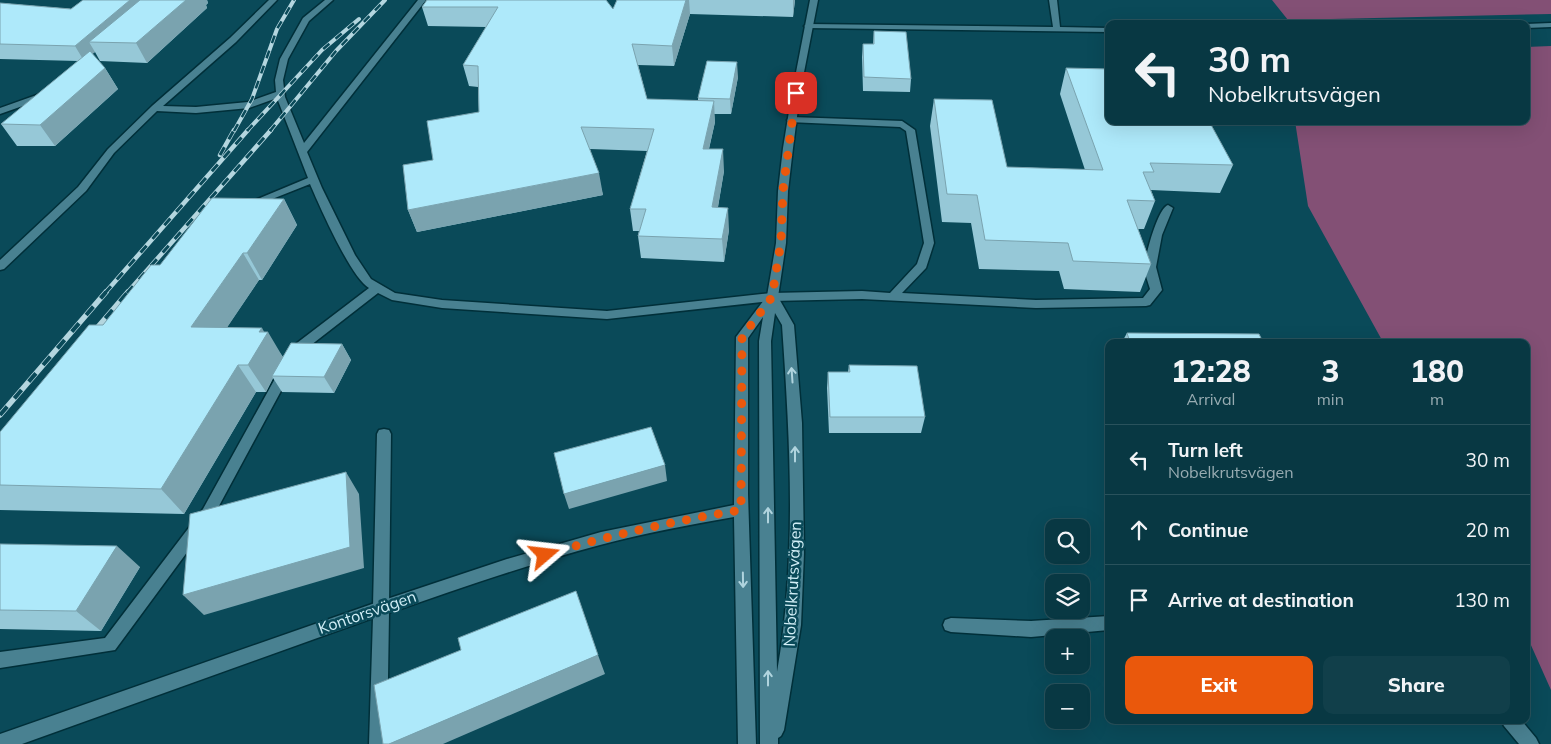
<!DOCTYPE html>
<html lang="en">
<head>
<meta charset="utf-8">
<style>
  body { margin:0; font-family:Mulish,sans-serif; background:#113f4a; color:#f1f3f6; height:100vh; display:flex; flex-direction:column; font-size:19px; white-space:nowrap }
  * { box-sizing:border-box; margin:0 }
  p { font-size:16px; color:#98acb2 }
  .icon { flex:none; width:28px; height:28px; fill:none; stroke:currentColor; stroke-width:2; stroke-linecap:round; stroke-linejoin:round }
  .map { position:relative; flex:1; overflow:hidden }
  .details { position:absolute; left:1105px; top:339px; width:425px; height:385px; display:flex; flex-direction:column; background:#083843; border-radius:10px; box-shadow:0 5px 20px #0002,0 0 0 1px #29525c }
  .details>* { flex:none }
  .top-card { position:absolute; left:1105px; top:20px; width:425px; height:105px; border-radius:10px; box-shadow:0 5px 20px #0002,0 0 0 1px #29525c; background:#083843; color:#f1f3f6; overflow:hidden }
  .buttons { position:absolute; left:1045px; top:519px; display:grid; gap:10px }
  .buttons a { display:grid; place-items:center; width:45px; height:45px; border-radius:10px; background:#083843; box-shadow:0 5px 20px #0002,0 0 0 1px #29525c; font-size:25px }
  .pin { position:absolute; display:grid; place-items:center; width:42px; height:42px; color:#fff; margin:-21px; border-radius:10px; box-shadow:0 2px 8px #0006 }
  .me { position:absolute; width:55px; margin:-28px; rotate:73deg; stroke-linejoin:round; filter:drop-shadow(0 0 4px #0008) }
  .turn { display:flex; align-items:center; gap:18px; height:105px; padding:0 20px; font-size:22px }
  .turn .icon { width:65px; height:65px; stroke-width:2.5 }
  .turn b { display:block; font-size:35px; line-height:42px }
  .eta { display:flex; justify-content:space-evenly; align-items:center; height:85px; text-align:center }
  .eta b { font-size:30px; font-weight:800; line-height:35px }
  .cta { display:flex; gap:10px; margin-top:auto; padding:10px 20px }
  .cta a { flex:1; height:58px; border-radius:10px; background:#ea580c; color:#fff; font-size:20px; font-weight:800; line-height:58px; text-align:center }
  .cta a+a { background:#113f4a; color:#f1f3f6 }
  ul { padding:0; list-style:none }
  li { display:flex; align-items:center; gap:15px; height:70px; padding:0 20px; border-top:1px solid #29525c }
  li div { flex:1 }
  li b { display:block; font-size:19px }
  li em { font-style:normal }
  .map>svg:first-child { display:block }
  .green { fill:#835075 }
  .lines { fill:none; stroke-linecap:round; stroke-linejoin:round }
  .lane-casing { stroke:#002f39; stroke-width:3 }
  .street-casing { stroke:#002f39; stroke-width:3 }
  .lane { fill:#498191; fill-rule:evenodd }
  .street { fill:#498191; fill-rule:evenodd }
  .rail-far2-casing { stroke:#b4d6df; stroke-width:4 }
  .rail-far1-casing { stroke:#b4d6df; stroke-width:4.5 }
  .rail-casing { stroke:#b4d6df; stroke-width:5.5 }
  .rail-far2 { stroke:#0a4a59; stroke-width:2.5; stroke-dasharray:8; stroke-linecap:butt }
  .rail-far1 { stroke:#0a4a59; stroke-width:3; stroke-dasharray:9; stroke-linecap:butt }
  .rail { stroke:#0a4a59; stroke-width:4; stroke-dasharray:11; stroke-linecap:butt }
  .wall { fill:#96c8d7 }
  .shaded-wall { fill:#7aa3af }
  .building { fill:#aee9fa; stroke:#7aa3af }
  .oneway { stroke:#b0d4de }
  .route { stroke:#ea580c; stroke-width:9; stroke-dasharray:0 16.2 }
  .labels { text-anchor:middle; stroke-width:5; stroke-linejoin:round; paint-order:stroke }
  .near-street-label { font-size:16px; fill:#d2eff7; stroke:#0a4a59 }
</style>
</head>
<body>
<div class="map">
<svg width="1551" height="744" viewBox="0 0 1551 744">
  <rect width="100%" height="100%" fill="#0a4a59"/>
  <path class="green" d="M1272,0H1551V14L1288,20Z
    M1551,46V690L1526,634V342H1383L1308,206L1295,121H1526V47Z"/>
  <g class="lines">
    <g class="lane-casing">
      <path id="lane" d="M269,0H277L236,42L163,106L196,107L248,102L276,92L275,80L280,59L303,18L325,0H333L309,21L288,59L283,80L285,97L304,143L418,0H426L307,152L322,188L355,255L371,279L395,293L442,300L607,311L772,293L862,291L890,293L917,264L924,243L906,131L900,127L789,122L787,120L792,117L902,121L915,130L934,243L926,268L902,293L1036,300L1143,298L1150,289C1148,282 1144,273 1145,266C1145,255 1158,208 1168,205L1173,208L1162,235L1156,267L1162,290L1150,305L1146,306L1036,308L862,299L772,301L607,319L442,308L392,300L378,293L302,352L213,517L115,650L0,668V652L105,638L203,509L293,346L369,288C351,278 319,205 310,184L252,207H244L243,205L308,178L277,98L249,108L196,113L157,111L114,153L86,191L4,269L0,270V260L78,187L108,149L152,106L230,38Z
        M1049,0H1057L1060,27L1109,28V32L808,28L804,26L808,24L1053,27Z
        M1551,23V27L1526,28V24Z
        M45,92L48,93V97L0,114V108Z
        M384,429L389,430L391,434L389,606L387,611L381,613L375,611L373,606L377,434L379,430Z
        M1109,616V630L1031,637L951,632L945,630L943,625L945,620L951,618L1031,621Z
        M1501,720H1521L1536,738L1539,744H1519L1504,726Z"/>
    </g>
    <g class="street-casing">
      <path id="street" d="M810,0H818L800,93L793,148L788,191L786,243L778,297L794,325L802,423L804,553L801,625L784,730L781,736L778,738V744H760L759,341L763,317L748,338V494L756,744H738L734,517C689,525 644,533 600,545C529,564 458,589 389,613L387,744H369L373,618L22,744H0V734L375,603L381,599L384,600L507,559L601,532L734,505L736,337L767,296L776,243L778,191L783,148L792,93ZM775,313L782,325C790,441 797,558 777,672L771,341Z"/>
    </g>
    <use href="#lane" class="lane"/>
    <use href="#street" class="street"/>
    <g class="rail-far2-casing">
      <path id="rail-far2" d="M234,131L252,99L277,29L294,0
        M247,131L322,50L359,19
        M270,131L336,51L385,0"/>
    </g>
    <g class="rail-far1-casing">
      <path id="rail-far1" d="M220,155L234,130
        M105,293L248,130
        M127,293L271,130"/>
    </g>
    <g class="rail-casing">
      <path id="rail" d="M91,335L128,292
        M0,415L106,292"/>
    </g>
    <use href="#rail-far2" class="rail-far2"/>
    <use href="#rail-far1" class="rail-far1"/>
    <use href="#rail" class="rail"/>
  </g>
  <path class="wall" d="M83,0H207L208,3L206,5L207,8L147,63L100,61L95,52L92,54L105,68L118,89L55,146H17L1,124L78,61L0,59V3L71,9Z
    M427,0L613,9L617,0H795L793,17L690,14L674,66L638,65L647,99L698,101V98L738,77L731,114H714L715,122L709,149L724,171L718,207L729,230L724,262L641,258L638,236L639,231H633L630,209L647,151L590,149L603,195L417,232L408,210L433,160L479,112L478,87L469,86L463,65L486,27L428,26L422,7Z
    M874,31L911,79L910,92L863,91L862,57L863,44H873Z
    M1066,68L1233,165L1220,193L1151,190L1155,201L1144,229H1138L1151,264L1140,292L1064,289L1059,271L979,269L971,223L942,222L930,126L934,99L1007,167L1085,170L1060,94Z
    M284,199L297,225L262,280H259L227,327L264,332L283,357L342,344L351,360L334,393L282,392L273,378L266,392H256L184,514L0,510V432L160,265Z
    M1127,333L1263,342H1122Z
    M849,365L925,417L921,433H829L827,388L828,372H848Z
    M0,544L140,567L101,631L0,629Z"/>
  <path class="shaded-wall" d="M130,0H148L89,42L95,52L84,61L75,46Z
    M186,0H207L208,3L206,5L207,8L147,63L136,43Z
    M686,0H689L690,14L674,66L672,46Z
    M793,0H795L793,17Z
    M737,62L738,77L731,114L730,99Z
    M105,68L118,89L55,146L40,125Z
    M714,101L715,122L704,170L703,149Z
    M723,149L724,171L714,230L712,207Z
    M599,173L603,195L417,232L408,210Z
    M284,199L297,225L262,280L247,253Z
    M728,208L729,230L724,262L722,239Z
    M243,253L259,280L210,353L191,327Z
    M262,328L266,335L268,332L284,359L272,376L273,378L266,392L248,365L259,332Z
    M342,344L351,360L334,393L324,377Z
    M238,365L256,392L184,514L161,489Z
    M665,465L667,481L569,509L564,494Z
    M346,472L359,494L364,568L204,615L183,595Z
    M117,546L140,567L101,631L76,611Z
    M598,655L605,674L443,744H389Z"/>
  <path class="building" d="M83,0H130L75,46L0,44V3L71,9Z
    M140,0H186L136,43L89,42Z
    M427,0H606L613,9L617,0H686L672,46L632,44L647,99L714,101L703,149H723L712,207L728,208L722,239L638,236L646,209H630L654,129L581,127L599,173L408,210L403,165L433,160L427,121L479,112L478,66L463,65L498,7H422Z
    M874,31L906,32L911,79L864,77L863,44H874Z
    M90,51L105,68L40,125L1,124Z
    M707,61L737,62L730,99L698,98Z
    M1066,68L1109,69V121H1209L1233,165L1150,163L1154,172H1143L1155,201L1127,200L1151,264L1073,261L1068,243L985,240L977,195L947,194L934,99L992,100L1007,167L1103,170Z
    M212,198L284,199L247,253H243L191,327L262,328L259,332H268L248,365H238L161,489L0,485V432L89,325H103L151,265H160Z
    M1127,333L1259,334L1263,342H1130Z
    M291,343L342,344L324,377L272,376Z
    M849,365L917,366L925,417H830L828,372H850Z
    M651,427L665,465L564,494L554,453Z
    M346,472L350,547L183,595L190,514Z
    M0,544L117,546L76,611L0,610Z
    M576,591L598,655L389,744H383L374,685L461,650L458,638Z"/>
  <defs><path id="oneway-shaft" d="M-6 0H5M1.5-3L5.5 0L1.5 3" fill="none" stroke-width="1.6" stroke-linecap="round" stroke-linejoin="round" transform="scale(1.25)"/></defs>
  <g class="oneway">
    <use href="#oneway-shaft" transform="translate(792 375) rotate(-94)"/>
    <use href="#oneway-shaft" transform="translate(795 454) rotate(-90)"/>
    <use href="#oneway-shaft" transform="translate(768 515) rotate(-90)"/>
    <use href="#oneway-shaft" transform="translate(743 580) rotate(89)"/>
    <use href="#oneway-shaft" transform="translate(768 678) rotate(-90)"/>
  </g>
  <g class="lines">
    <path class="route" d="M545,555C610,535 675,521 741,510L742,337L772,297L781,242L783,190L796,93"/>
  </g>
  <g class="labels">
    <g class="near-street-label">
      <text transform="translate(792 584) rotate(-87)" y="6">Nobelkrutsvägen</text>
      <text transform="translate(367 612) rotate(-19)" y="6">Kontorsvägen</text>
    </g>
  </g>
</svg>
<div class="buttons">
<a><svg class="icon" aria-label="search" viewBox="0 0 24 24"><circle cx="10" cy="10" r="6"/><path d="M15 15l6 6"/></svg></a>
<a><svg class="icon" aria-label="layers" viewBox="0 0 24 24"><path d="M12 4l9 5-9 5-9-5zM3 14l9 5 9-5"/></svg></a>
<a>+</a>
<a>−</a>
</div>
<div class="pin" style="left:796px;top:93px;background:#d93025"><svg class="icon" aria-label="arrive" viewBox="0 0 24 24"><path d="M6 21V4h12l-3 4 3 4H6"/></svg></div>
<svg class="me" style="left:545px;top:555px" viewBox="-20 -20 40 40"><path d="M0-17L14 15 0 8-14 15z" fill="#ea580c" stroke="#fff" stroke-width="4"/></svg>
<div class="top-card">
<div class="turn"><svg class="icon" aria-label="left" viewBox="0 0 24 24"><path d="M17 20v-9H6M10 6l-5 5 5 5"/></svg><div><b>30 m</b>Nobelkrutsvägen</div></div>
</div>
<section class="details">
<div class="eta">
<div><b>12:28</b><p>Arrival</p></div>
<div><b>3</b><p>min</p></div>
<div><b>180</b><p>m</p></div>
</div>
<ul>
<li><svg class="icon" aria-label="left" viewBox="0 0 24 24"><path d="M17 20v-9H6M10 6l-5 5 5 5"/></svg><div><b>Turn left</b><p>Nobelkrutsvägen</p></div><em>30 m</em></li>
<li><svg class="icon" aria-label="ahead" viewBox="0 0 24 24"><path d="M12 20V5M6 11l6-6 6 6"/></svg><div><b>Continue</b></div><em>20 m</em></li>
<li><svg class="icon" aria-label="arrive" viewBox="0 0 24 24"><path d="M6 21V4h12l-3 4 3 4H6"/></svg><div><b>Arrive at destination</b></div><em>130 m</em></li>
</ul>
<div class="cta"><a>Exit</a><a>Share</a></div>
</section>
</div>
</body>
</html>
